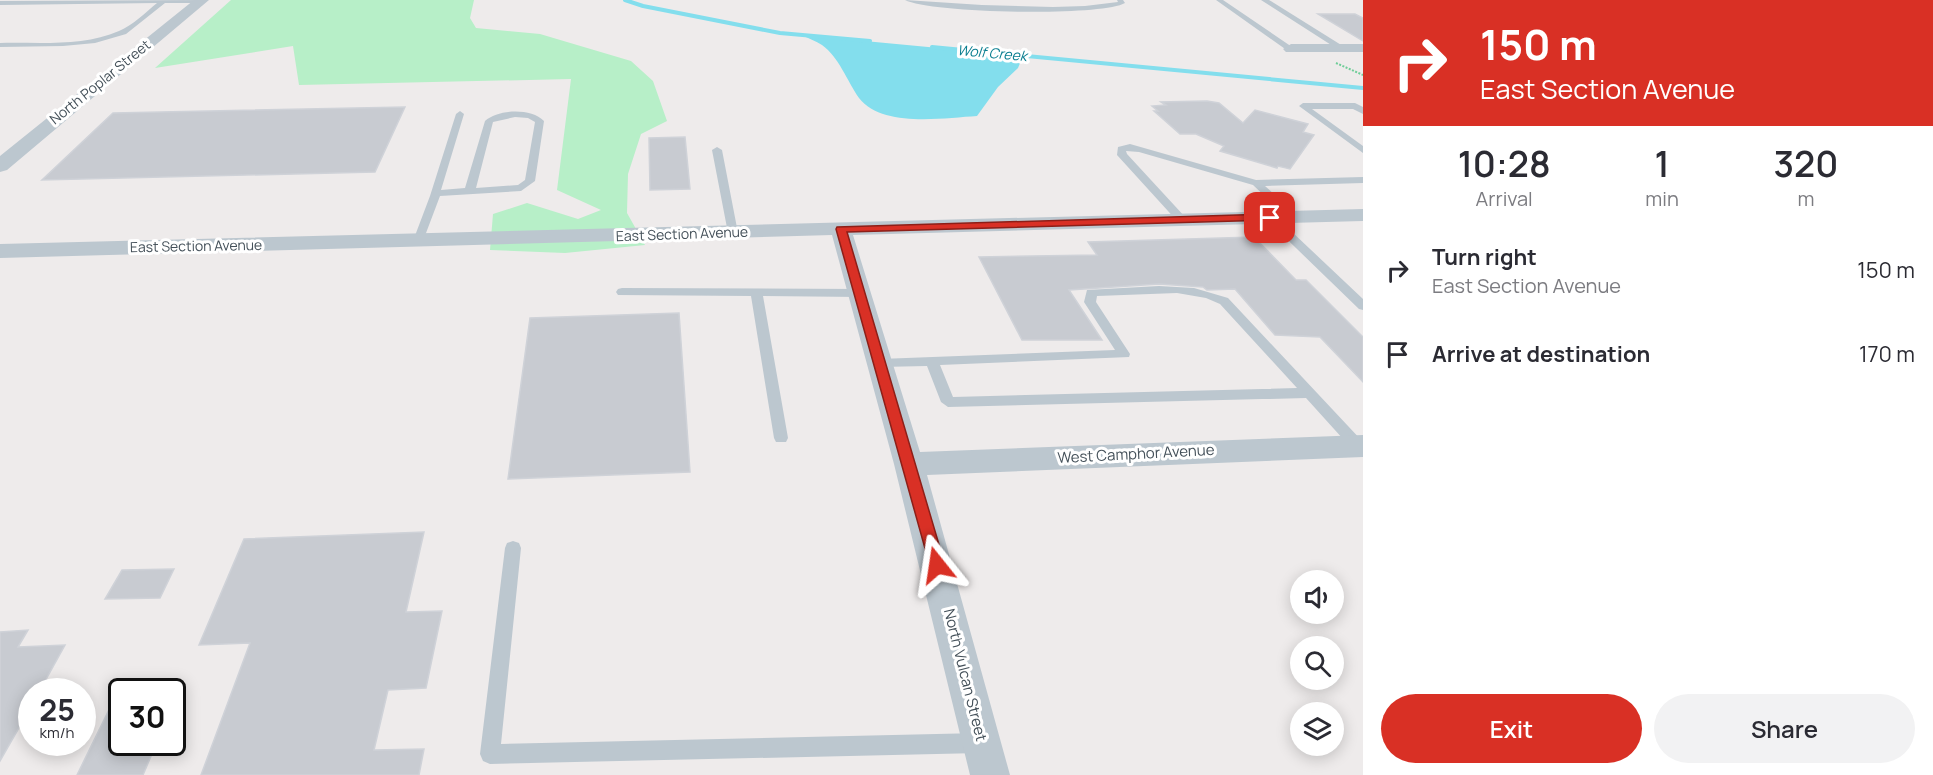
<!DOCTYPE html>
<html lang="en">
<head>
<meta charset="utf-8">
<style>
  body { margin:0; font-family:Manrope,sans-serif; background:#f2f2f3; color:#2b2b33; height:100vh; display:flex; flex-direction:column; font-size:22px; white-space:nowrap }
  * { box-sizing:border-box; margin:0 }
  p { font-size:20px; color:#7c7c81 }
  .icon { flex:none; width:33px; height:33px; fill:none; stroke:currentColor; stroke-width:2; stroke-linecap:round; stroke-linejoin:round }
  .map { position:relative; flex:1; overflow:hidden }
  .panel { display:flex; flex-direction:column; background:#fff; width:570px }
  .panel>* { flex:none }
  .banner { background:#d93025; color:#fff; overflow:hidden }
  .controls { position:absolute; left:1290px; top:570px; display:grid; gap:12px }
  .controls a { display:grid; place-items:center; width:54px; height:54px; border-radius:50%; background:#fff; box-shadow:0 3px 15px #0003; font-size:30px }
  .speed { position:absolute; left:18px; top:678px; display:flex; gap:12px; font-size:30px; font-weight:700; text-align:center }
  .speed>* { display:grid; place-content:center; width:78px; height:78px; border-radius:50%; background:#fff; box-shadow:0 3px 15px #0003; line-height:1 }
  .speed small { font-size:15px; font-weight:400 }
  .speed .limit { border:3px solid #111; border-radius:9px; background:#fff; color:#111 }
  .pin { position:absolute; display:grid; place-items:center; width:51px; height:51px; color:#fff; margin:-26px; border-radius:12px; box-shadow:0 3px 9px #0006 }
  .me { position:absolute; width:66px; margin:-33px; rotate:345deg; stroke-linejoin:round; filter:drop-shadow(0 0 4px #0008) }
  .turn { display:flex; align-items:center; gap:21px; height:126px; padding:0 18px; font-size:27px }
  .turn .icon { width:78px; height:78px; stroke-width:2.5 }
  .turn b { display:block; font-size:42px; line-height:51px }
  .eta { display:flex; justify-content:space-evenly; align-items:center; height:102px; text-align:center }
  .eta b { font-size:36px; font-weight:600; line-height:42px }
  .action { display:flex; gap:12px; margin-top:auto; padding:12px 18px }
  .action a { flex:1; height:69px; border-radius:36px; background:#d93025; color:#fff; font-size:24px; font-weight:600; line-height:69px; text-align:center }
  .action a+a { background:#f2f2f3; color:#2b2b33 }
  ul { padding:0; list-style:none }
  li { display:flex; align-items:center; gap:18px; height:84px; padding:0 18px }
  li div { flex:1 }
  li b { display:block; font-size:22px }
  li em { font-style:normal }
  main { display:flex; flex:1; min-height:0 }
  .map>svg:first-child { display:block }
  .green { fill:#b7efc8 }
  .water { fill:#83deed }
  .lines { fill:none; stroke-linecap:round; stroke-linejoin:round }
  .stream { stroke:#83deed; stroke-width:4 }
  .building { fill:#c8cbd1; stroke:#cfd2d8; stroke-width:1.5 }
  .path { stroke:#6fcd98; stroke-width:2; stroke-dasharray:2 1.5; stroke-linecap:butt }
  .lane { fill:#bcc7cf; fill-rule:evenodd }
  .street { fill:#bcc7cf; fill-rule:evenodd }
  .route { fill:#d93025; stroke:#8d1f18; stroke-width:1.5 }
  .labels { text-anchor:middle; stroke-width:6; stroke-linejoin:round; paint-order:stroke }
  .far-water-label { font-size:14px; font-style:italic; fill:#0a7e90; stroke:#fff }
  .far-street-label { font-size:14px; fill:#445059; stroke:#fff }
  .street-label { font-size:15px; fill:#445059; stroke:#fff }
</style>
</head>
<body>
<main>
<div class="map">
<svg width="1363" height="775" viewBox="0 0 1363 775">
  <rect width="100%" height="100%" fill="#eeebeb"/>
  <path class="green" d="M231,0H474L470,18L476,28L540,34L631,61L653,81L667,121L641,134L628,174L627,213L645,245L565,253L490,250L493,214L527,203L578,219L601,210L557,190L571,79L299,85L293,46L155,68Z"/>
  <path class="water" d="M801,35L1023,56L1018,68L998,87L977,116C943,118 882,128 859,98C847,81 839,57 822,45C816,41 808,38 801,35Z"/>
  <g class="lines">
    <path class="stream" d="M625,0L643,6L780,33L870,41
      M932,47L1363,88"/>
  </g>
  <path class="building" d="M1318,14H1355L1363,18V41Z
    M1207,101L1219,103L1243,123L1255,110L1308,124L1303,132L1314,135L1290,169L1278,166L1277,168L1220,151L1224,146L1196,134H1180L1154,111H1158L1152,106L1166,105L1161,102Z
    M405,107L375,172L42,180L113,113Z
    M685,137L690,189L650,190L649,138Z
    M1254,237L1296,280H1306L1363,337V382L1320,337L1275,335L1235,289L1207,290L1203,287L1159,284L1069,290L1102,340H1022L979,257L1097,255L1088,242Z
    M679,313L690,472L508,479L530,318Z
    M424,532L406,612L442,611L426,688L388,690L374,750L424,749L419,775H201L250,643L199,645L244,539Z
    M174,569L160,598L105,599L122,570Z
    M28,630L18,647L65,645L39,692H32V705L0,761V632Z
    M122,683V742H157L143,775H77Z"/>
  <g class="lines">
    <path class="path" d="M1336,63L1363,75"/>
    <path class="lane" d="M204,0L201,3H165L126,34L95,43L63,46L0,47V43C39,42 83,47 119,31C133,25 145,13 157,3L0,5V1Z
      M905,0L982,5L1053,7L1085,6L1118,2L1117,0H1123L1125,3C1101,17 929,13 905,0Z
      M1216,0H1223L1295,49L1288,51Z
      M1261,0H1269L1346,48L1339,50Z
      M1355,103L1363,107V114L1353,109H1312L1363,146V153L1299,106L1303,103Z
      M460,111L464,114L441,190L465,188L485,121C499,109 531,108 544,121L535,181L521,191L440,196L423,241L422,243H414L413,241L430,196L456,114ZM515,117L528,118L535,122L525,180L518,185L476,188L493,122Z
      M1130,144L1256,180L1363,177V183L1265,186L1297,215L1298,217L1293,220L1289,219L1253,185L1139,152L1126,151L1127,154L1186,218V222H1178L1117,155L1118,147Z
      M717,147L722,150L738,233L733,236L728,233L712,150Z
      M1270,214L1274,215L1363,299V310L1359,309L1266,219L1265,217Z
      M1159,286L1194,288L1228,298L1363,442V450H1353L1306,398L948,407L941,402L927,366L880,367L873,363L880,359L1115,350L1084,302L1087,290ZM1177,293L1206,298L1220,304L1297,388L953,397L940,365L1129,357L1130,354L1096,302L1097,296Z
      M622,288L860,289L866,293L860,297L763,296L788,438L786,442H776L774,438L751,296L618,295L616,292L618,289Z
      M513,541L519,543L521,548L501,744L980,733L987,736L990,743L987,750L980,753L490,764L483,761L480,754L505,548L507,543Z"/>
    <path class="street" d="M194,0H209L7,170L0,172V156Z
      M1291,44H1363V52H1286L1283,49Z
      M1363,209V221L853,235L920,452L1363,435V457L927,475L1010,775H970L894,464L832,235L0,258V244Z"/>
  </g>
  <path class="route" d="M1270,214L1276,218L1274,220L847,232L945,565L943,570L937,572L931,570L836,229L837,227Z"/>
  <g class="labels">
    <g class="far-water-label">
      <text transform="translate(992 53) rotate(5)" y="5">Wolf Creek</text>
    </g>
    <g class="far-street-label">
      <text transform="translate(100 82) rotate(-39)" y="5">North Poplar Street</text>
      <text transform="translate(682 234) rotate(-2)" y="5">East Section Avenue</text>
      <text transform="translate(196 246) rotate(-1)" y="5">East Section Avenue</text>
    </g>
    <g class="street-label">
      <text transform="translate(1136 454) rotate(-3)" y="5">West Camphor Avenue</text>
      <text transform="translate(965 675) rotate(76)" y="5">North Vulcan Street</text>
    </g>
  </g>
</svg>
<div class="controls">
<a><svg class="icon" aria-label="sound" viewBox="0 0 24 24"><path d="M4 9h4l5-4v14l-5-4H4zM17 9q2 3 0 6"/></svg></a>
<a><svg class="icon" aria-label="search" viewBox="0 0 24 24"><circle cx="10" cy="10" r="6"/><path d="M15 15l6 6"/></svg></a>
<a><svg class="icon" aria-label="layers" viewBox="0 0 24 24"><path d="M12 4l9 5-9 5-9-5zM3 14l9 5 9-5"/></svg></a>
</div>
<div class="speed"><div>25<small>km/h</small></div><div class="limit">30</div></div>
<div class="pin" style="left:1270px;top:218px;background:#d93025"><svg class="icon" aria-label="arrive" viewBox="0 0 24 24"><path d="M6 21V4h12l-3 4 3 4H6"/></svg></div>
<svg class="me" style="left:937px;top:565px" viewBox="-20 -20 40 40"><path d="M0-17L14 15 0 8-14 15z" fill="#d93025" stroke="#fff" stroke-width="4"/></svg>
</div>
<section class="panel">
<div class="banner">
<div class="turn"><svg class="icon" aria-label="right" viewBox="0 0 24 24"><path d="M7 20v-9h11M14 6l5 5-5 5"/></svg><div><b>150 m</b>East Section Avenue</div></div>
</div>
<div class="eta">
<div><b>10:28</b><p>Arrival</p></div>
<div><b>1</b><p>min</p></div>
<div><b>320</b><p>m</p></div>
</div>
<ul>
<li><svg class="icon" aria-label="right" viewBox="0 0 24 24"><path d="M7 20v-9h11M14 6l5 5-5 5"/></svg><div><b>Turn right</b><p>East Section Avenue</p></div><em>150 m</em></li>
<li><svg class="icon" aria-label="arrive" viewBox="0 0 24 24"><path d="M6 21V4h12l-3 4 3 4H6"/></svg><div><b>Arrive at destination</b></div><em>170 m</em></li>
</ul>
<div class="action"><a>Exit</a><a>Share</a></div>
</section>
</main>
</body>
</html>
